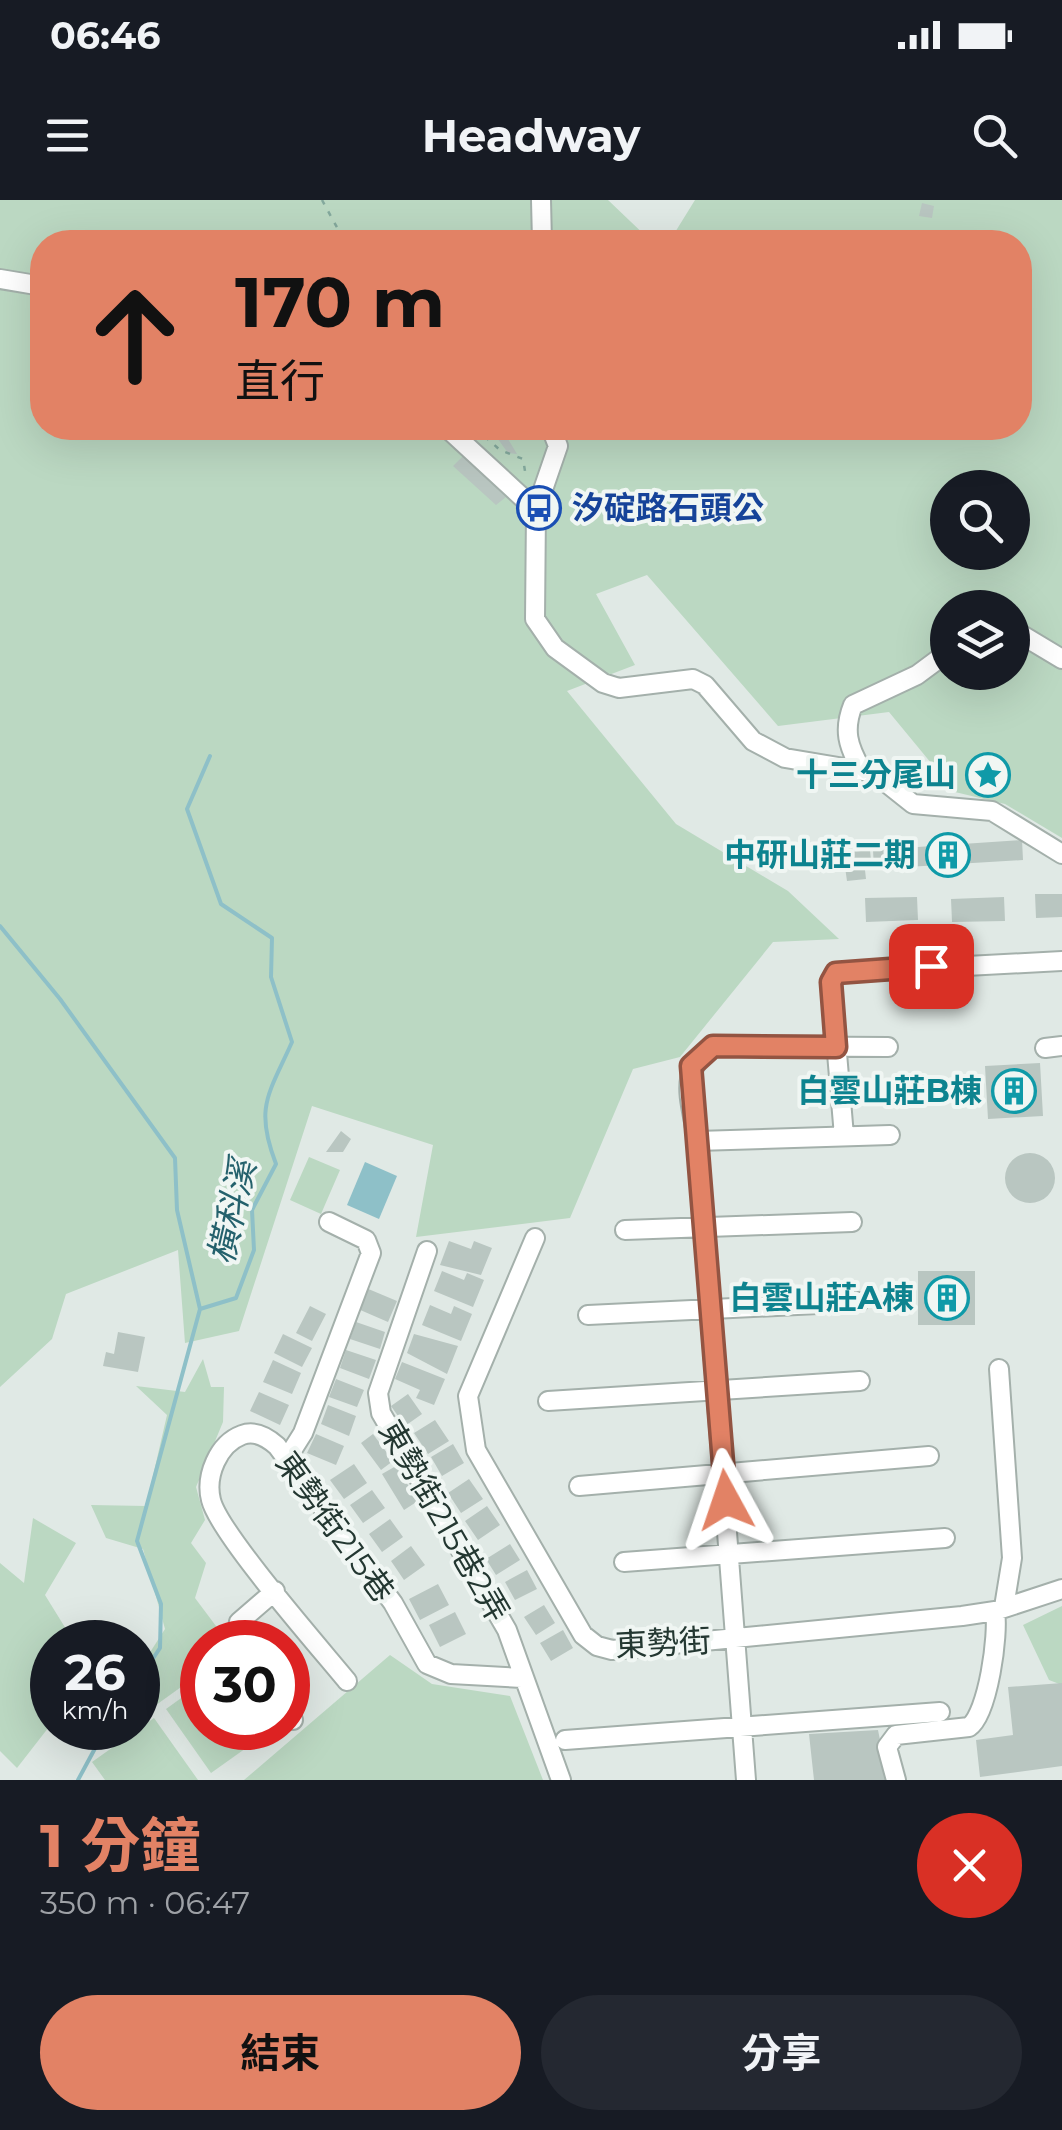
<!DOCTYPE html>
<html lang="zh-TW">
<head>
<meta charset="utf-8">
<style>
  body { margin:0; font-family:Montserrat,"Noto Sans TC",sans-serif; background:#242831; color:#f1f3f6; height:100vh; display:flex; flex-direction:column; font-size:38px; white-space:nowrap }
  * { box-sizing:border-box; margin:0 }
  p { font-size:32px; color:#9ea1a6 }
  .icon { flex:none; width:55px; height:55px; fill:none; stroke:currentColor; stroke-width:2; stroke-linecap:round; stroke-linejoin:round }
  .map { position:relative; height:1580px; overflow:hidden }
  .drawer { display:flex; flex-direction:column; background:#171b24; flex:1 }
  .drawer>* { flex:none }
  .guide { position:absolute; left:30px; top:30px; width:1002px; height:210px; border-radius:40px; box-shadow:0 10px 40px #0002; background:#e28265; color:#111; overflow:hidden }
  .tools { position:absolute; left:930px; top:270px; display:grid; gap:20px }
  .tools a { display:grid; place-items:center; width:100px; height:100px; border-radius:50%; background:#171b24; box-shadow:0 10px 40px #0002; font-size:50px }
  .speed { position:absolute; left:30px; top:1420px; display:flex; gap:20px; font-size:50px; font-weight:700; text-align:center }
  .speed>* { display:grid; place-content:center; width:130px; height:130px; border-radius:50%; background:#171b24; box-shadow:0 10px 40px #0002; line-height:1 }
  .speed small { font-size:25px; font-weight:400 }
  .speed .limit { border:15px solid #d22; background:#fff; color:#111 }
  .pin { position:absolute; display:grid; place-items:center; width:85px; height:85px; color:#fff; margin:-42px; border-radius:20px; box-shadow:0 5px 15px #0006 }
  .me { position:absolute; width:110px; margin:-55px; rotate:355deg; stroke-linejoin:round; filter:drop-shadow(0 0 8px #0008) }
  .turn { display:flex; align-items:center; gap:35px; height:210px; padding:0 40px; font-size:45px }
  .turn .icon { width:130px; height:130px; stroke-width:2.5 }
  .turn b { display:block; font-size:70px; line-height:85px }
  .round { display:grid; place-items:center; flex:none; width:105px; height:105px; border-radius:52px; background:#242831 }
  .headline { display:flex; align-items:center; justify-content:space-between; height:170px; padding:0 40px }
  h1 { font-size:60px; font-weight:700; line-height:75px; color:#e28265 }
  .cta { display:flex; gap:20px; margin-top:auto; padding:20px 40px }
  .cta a { flex:1; height:115px; border-radius:60px; background:#e28265; color:#111; font-size:40px; font-weight:700; line-height:115px; text-align:center }
  .cta a+a { background:#242831; color:#f1f3f6 }
  .status { display:flex; justify-content:space-between; align-items:center; height:70px; padding:0 50px; background:#171b24; direction:ltr }
  .status svg { height:28px; fill:currentColor }
  header { display:flex; justify-content:space-between; align-items:center; height:130px; padding:0 40px; background:#171b24; font-size:45px; font-weight:700 }
  .map>svg:first-child { display:block }
  .green { fill:#bbd8c2; fill-rule:evenodd }
  .water { fill:#8ec0c8 }
  .lines { fill:none; stroke-linecap:round; stroke-linejoin:round }
  .stream { stroke:#8ec0c8; stroke-width:4 }
  .building { fill:#b9c6c1 }
  .minor-casing { stroke:#a4b0ab; stroke-width:22 }
  .path { stroke:#84a99d; stroke-width:2.5; stroke-dasharray:5 8; stroke-linecap:butt }
  .minor { stroke:#fff; stroke-width:18 }
  .route-casing { stroke:#935442; stroke-width:25 }
  .route { stroke:#e28265; stroke-width:18 }
  .labels { text-anchor:middle; stroke-width:8; stroke-linejoin:round; paint-order:stroke }
  .transit-label { font-size:32px; font-weight:bold; fill:#164399; stroke:#f0f6f3; text-anchor:start }
  .culture-label { font-size:32px; font-weight:bold; fill:#0d838f; stroke:#f0f6f3; text-anchor:end }
  .street-label { font-size:32px; fill:#233731; stroke:#f0f6f3 }
  .water-label { font-size:35px; font-style:italic; fill:#24616c; stroke:#f0f6f3 }
</style>
</head>
<body>
<div class="status"><b>06:46</b><svg viewBox="0 0 49 12"><path d="M0 12V9h3v3zM5 12V6h3v6zM10 12V3h3v9zM15 12V0h3v12zM26 1h20v11H26zM47 4h2v5h-2z"/></svg></div>
<header><svg class="icon" aria-label="menu" viewBox="0 0 24 24"><path d="M4 6h16M4 12h16M4 18h16"/></svg>Headway<svg class="icon" aria-label="search" viewBox="0 0 24 24"><circle cx="10" cy="10" r="6"/><path d="M15 15l6 6"/></svg></header>
<div class="map">
<svg width="1062" height="1580" viewBox="0 0 1062 1580">
  <rect width="100%" height="100%" fill="#e0e9e5"/>
  <path class="green" d="M0,0H608L652,42H42V228H1020V42H669L695,0H1062V638L1005,604L955,592L889,512L778,526L647,375L596,394L635,465L567,491L676,624L788,691L839,739L773,742L680,857L633,869L570,1018L416,1037L433,945L312,906L239,1131L185,1143L178,1050L66,1094L52,1139L0,1187ZM948,288H1012V352H948ZM948,408H1012V472H948Z
    M309,957L340,970L321,1014L290,1000Z
    M203,1159L211,1187H224L223,1222L196,1287L205,1320L191,1343L206,1363L195,1398L228,1442H202V1472L138,1518V1471L165,1429L143,1349L106,1338L91,1305L146,1306L167,1215L136,1186L185,1192Z
    M33,1318L76,1343L45,1395L74,1442H52V1523L17,1568L0,1551V1363L24,1383Z
    M1062,1406V1485L1049,1480L1023,1425Z
    M390,1455L432,1484L510,1496L543,1580H244Z
    M202,1483V1528L273,1529L211,1573L166,1509Z
    M154,1518L198,1580H105L92,1562Z"/>
  <path class="water" d="M365,962L397,976L379,1019L347,1005Z"/>
  <g class="lines">
    <path class="stream" d="M0,726L60,799L175,958L177,1010L200,1109
      M138,1481L160,1448L161,1404L137,1341L200,1109L236,1098L254,1050L252,1010L276,964C254,907 269,894 292,842L271,777L272,738L221,704L187,609L210,556
      M78,1580L106,1528"/>
  </g>
  <path class="building" d="M922,3L934,6L932,18L919,16Z
    M490,228H514L508,239L517,254L508,253Z
    M463,256L506,297L496,305L453,266Z
    M1022,640L1023,660L874,669L873,650Z
    M870,650L871,661H864L866,679L847,681L843,653Z
    M1035,694H1062V717L1036,718Z
    M917,697L918,720L866,722L865,698Z
    M1004,697L1005,721L952,722L951,699Z
    M959,779L960,802L907,804L906,781Z
    M1040,863L1043,916L988,919L985,866Z
    M341,931L351,939L343,952H326Z
    M1005 978a25 25 0 1 1 50 0a25 25 0 1 1-50 0Z
    M449,1041L471,1049L474,1041L492,1048L481,1075L440,1065Z
    M442,1071L464,1080L467,1073L484,1080L473,1107L434,1091Z
    M918,1071H975V1125H918Z
    M366,1088L397,1101L388,1122L358,1109Z
    M430,1105L451,1114L454,1106L472,1114L461,1141L422,1125Z
    M310,1106L326,1114L312,1141L296,1133Z
    M356,1122L385,1132L380,1149L350,1139Z
    M118,1132L145,1137L138,1172L103,1166L106,1152L114,1154Z
    M283,1134L312,1148L302,1167L274,1153Z
    M414,1134L458,1146L447,1174L407,1153Z
    M346,1150L376,1160L369,1179L340,1168Z
    M273,1160L301,1173L292,1194L263,1182Z
    M402,1162L445,1179L434,1205L416,1198L420,1190L395,1179Z
    M336,1179L364,1190L357,1207L329,1197Z
    M259,1192L289,1205L280,1225L250,1211Z
    M408,1194L422,1214L405,1226L391,1206Z
    M328,1205L356,1216L349,1236L321,1224Z
    M435,1220L449,1241L428,1254L414,1233Z
    M316,1234L344,1246L336,1265L307,1253Z
    M373,1234L393,1261L381,1270L361,1243Z
    M453,1244L464,1263L442,1276L431,1257Z
    M354,1264L367,1283L344,1299L330,1280Z
    M396,1266L418,1301L404,1310L382,1274Z
    M469,1279L483,1299L461,1313L448,1293Z
    M372,1290L385,1308L363,1323L350,1305Z
    M487,1306L500,1325L478,1340L465,1321Z
    M390,1319L403,1337L382,1352L369,1334Z
    M510,1344L520,1360L496,1375L486,1359Z
    M411,1346L425,1365L404,1380L391,1361Z
    M527,1370L537,1389L515,1400L505,1382Z
    M438,1384L449,1405L420,1420L409,1399Z
    M544,1405L555,1423L536,1435L524,1417Z
    M455,1412L466,1434L440,1447L429,1425Z
    M563,1430L573,1448L551,1461L540,1443Z
    M1062,1483V1566L980,1577L976,1540L1013,1535L1008,1487Z
    M878,1530L888,1580H814L809,1534Z"/>
  <g class="lines">
    <g class="minor-casing">
      <path id="minor" d="M541,0L542,42
        M0,79L42,86
        M447,228L536,310
        M551,228L558,246L536,310L535,419L555,448L603,483L619,488L693,479L705,485L753,541L785,558L874,573L913,604L992,611L1062,654
        M1012,429L1062,459
        M861,569C848,546 843,530 853,505L917,475L948,452
        M1045,848L1062,846
        M844,936L831,782L836,773L1062,761
        M697,941L890,935
        M625,1030L852,1022
        M535,1038L468,1196L476,1250L583,1435L597,1446L612,1450L962,1416L995,1411L1062,1389
        M427,1051L378,1193L381,1213L507,1430L561,1580
        M588,1115L859,1102
        M999,1169L1012,1358L1004,1407
        M548,1201L860,1181
        M286,1260L303,1233L371,1053L366,1040L329,1022
        M579,1286L929,1256
        M624,1362L945,1338
        M245,1442L237,1432L239,1422L275,1391
        M347,1481C320,1448 219,1333 211,1300C205,1276 218,1244 242,1235C255,1230 268,1238 277,1246L393,1403L427,1464L451,1474L522,1478
        M288,1515L293,1520
        M565,1540L940,1512
        M746,1580L697,941C692,899 676,874 713,846L888,847
        M896,1580L887,1547L896,1535L969,1527C988,1514 999,1434 995,1411"/>
    </g>
    <path class="path" d="M322,0L345,42
      M475,228L500,250L523,259L526,277"/>
    <use href="#minor" class="minor"/>
  </g>
  <g class="lines">
    <g class="route-casing">
      <path id="route" d="M726,1300L691,866L713,846L836,847L831,782L836,773L931,766"/>
    </g>
    <use href="#route" class="route"/>
  </g>
  <defs>
    <g id="bus-ring" transform="scale(2.25)"><circle r="9.5" fill="#f0f6f3" stroke="#1a4fb4" stroke-width="1.5"/><path d="M-5-6H5V4H4V6H2V4H-2V6H-4V4H-5ZM-3.5-4V0h7V-4ZM-3.5 1.2v1.5H-2V1.2ZM2 1.2v1.5H3.5V1.2Z" fill="#1a4fb4"/></g>
    <g id="sight-ring" transform="scale(2.25)"><circle r="9.5" fill="#f0f6f3" stroke="#0f9aa8" stroke-width="1.5"/><path d="M0-6L1.8-2.2L6-1.7L2.9 1.2L3.7 5.4L0 3.3L-3.7 5.4L-2.9 1.2L-6-1.7L-1.8-2.2Z" fill="#0f9aa8"/></g>
    <g id="building-ring" transform="scale(2.25)"><circle r="9.5" fill="#f0f6f3" stroke="#0f9aa8" stroke-width="1.5"/><path d="M-4-6H4V6H1V3H-1V6H-4ZM-2.5-4.3h1.7v1.8h-1.7ZM.8-4.3h1.7v1.8H.8ZM-2.5-1h1.7V.8h-1.7ZM.8-1h1.7V.8H.8Z" fill="#0f9aa8"/></g>
  </defs>
  <g fill-rule="evenodd">
    <use href="#bus-ring" x="539" y="308"/>
    <use href="#sight-ring" x="988" y="575"/>
    <use href="#building-ring" x="948" y="655"/>
    <use href="#building-ring" x="1014" y="891"/>
    <use href="#building-ring" x="947" y="1098"/>
  </g>
  <g class="labels">
    <g class="transit-label">
      <text x="572" y="319">汐碇路石頭公</text>
    </g>
    <g class="culture-label">
      <text x="956" y="586">十三分尾山</text>
      <text x="916" y="666">中研山莊二期</text>
      <text x="982" y="902">白雲山莊B棟</text>
      <text x="914" y="1109">白雲山莊A棟</text>
    </g>
    <g class="street-label">
      <text transform="translate(444 1321) rotate(60)" y="11">東勢街215巷2弄</text>
      <text transform="translate(335 1327) rotate(54)" y="11">東勢街215巷</text>
      <text transform="translate(663 1443) rotate(-3)" y="11">東勢街</text>
    </g>
    <g class="water-label">
      <text transform="translate(232 1012) rotate(-77)" y="12">橫科溪</text>
    </g>
  </g>
</svg>
<div class="tools">
<a><svg class="icon" aria-label="search" viewBox="0 0 24 24"><circle cx="10" cy="10" r="6"/><path d="M15 15l6 6"/></svg></a>
<a><svg class="icon" aria-label="layers" viewBox="0 0 24 24"><path d="M12 4l9 5-9 5-9-5zM3 14l9 5 9-5"/></svg></a>
</div>
<div class="speed"><div>26<small>km/h</small></div><div class="limit">30</div></div>
<div class="pin" style="left:931px;top:766px;background:#d93025"><svg class="icon" aria-label="arrive" viewBox="0 0 24 24"><path d="M6 21V4h12l-3 4 3 4H6"/></svg></div>
<svg class="me" style="left:726px;top:1300px" viewBox="-20 -20 40 40"><path d="M0-17L14 15 0 8-14 15z" fill="#e28265" stroke="#fff" stroke-width="4"/></svg>
<div class="guide">
<div class="turn"><svg class="icon" aria-label="ahead" viewBox="0 0 24 24"><path d="M12 20V5M6 11l6-6 6 6"/></svg><div><b>170 m</b>直行</div></div>
</div>
</div>
<section class="drawer">
<div class="headline"><div><h1>1 分鐘</h1><p>350 m · 06:47</p></div><a class="round" style="background:#d93025;color:#fff"><svg class="icon" aria-label="close" viewBox="0 0 24 24"><path d="M6 6l12 12M18 6L6 18"/></svg></a></div>
<div class="cta"><a>結束</a><a>分享</a></div>
</section>
</body>
</html>
